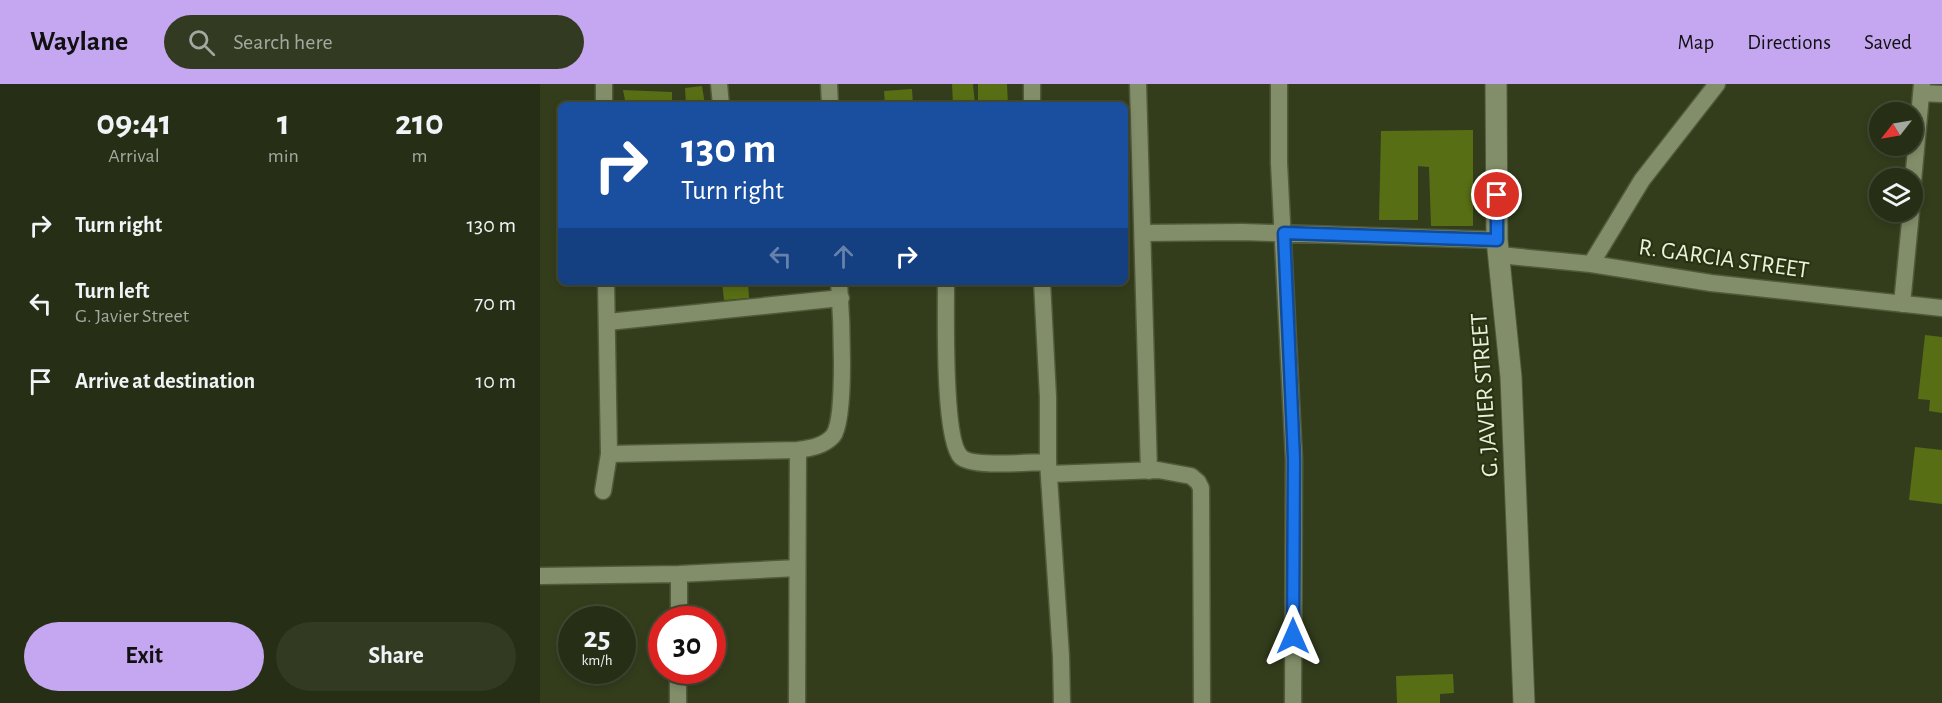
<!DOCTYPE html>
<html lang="en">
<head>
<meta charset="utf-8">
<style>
  body { margin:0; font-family:"Alegreya Sans",sans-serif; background:#323a22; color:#f1f3f6; height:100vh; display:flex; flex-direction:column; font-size:22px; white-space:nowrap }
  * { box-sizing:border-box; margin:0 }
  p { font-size:20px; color:#a4a8a0 }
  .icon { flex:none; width:33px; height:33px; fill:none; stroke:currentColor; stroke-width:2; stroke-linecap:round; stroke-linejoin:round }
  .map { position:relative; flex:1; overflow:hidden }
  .sheet { display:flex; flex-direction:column; background:#262e15; width:540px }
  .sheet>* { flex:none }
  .guide { position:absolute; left:18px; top:18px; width:570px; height:183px; border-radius:9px; box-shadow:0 3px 9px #0003,0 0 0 2px #424a34; background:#1a4fa0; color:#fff; overflow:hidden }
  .needle { width:39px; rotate:239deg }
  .buttons { position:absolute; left:1329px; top:18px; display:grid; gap:12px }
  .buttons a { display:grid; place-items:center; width:54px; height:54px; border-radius:50%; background:#262e15; box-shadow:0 3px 9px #0003,0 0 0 2px #424a34; font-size:30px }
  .speed { position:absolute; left:18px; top:522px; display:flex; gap:12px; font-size:30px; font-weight:700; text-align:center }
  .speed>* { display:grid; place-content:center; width:78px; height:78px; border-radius:50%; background:#262e15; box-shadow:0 3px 9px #0003,0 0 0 2px #424a34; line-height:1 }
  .speed small { font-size:15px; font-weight:400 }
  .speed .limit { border:9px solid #d22; background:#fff; color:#111 }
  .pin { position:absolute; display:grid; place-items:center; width:51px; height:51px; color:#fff; margin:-26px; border:3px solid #fff; border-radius:50%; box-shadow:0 2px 6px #0007 }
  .me { position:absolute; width:66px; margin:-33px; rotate:0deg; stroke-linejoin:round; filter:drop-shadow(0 0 4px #0008) }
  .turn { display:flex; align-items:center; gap:21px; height:126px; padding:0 24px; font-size:27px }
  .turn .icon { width:78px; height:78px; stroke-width:2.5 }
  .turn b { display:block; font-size:42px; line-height:51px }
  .lanes { display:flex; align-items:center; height:57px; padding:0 24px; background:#0003; justify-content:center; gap:30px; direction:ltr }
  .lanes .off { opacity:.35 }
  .eta { display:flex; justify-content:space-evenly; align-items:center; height:102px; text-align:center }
  .eta b { font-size:36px; font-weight:600; line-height:42px }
  .cta { display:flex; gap:12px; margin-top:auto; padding:12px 24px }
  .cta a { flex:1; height:69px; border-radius:36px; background:#c5a7f1; color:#111; font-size:24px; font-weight:600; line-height:69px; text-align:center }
  .cta a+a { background:#323a22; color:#f1f3f6 }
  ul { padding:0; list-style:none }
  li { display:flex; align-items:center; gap:18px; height:78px; padding:0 24px }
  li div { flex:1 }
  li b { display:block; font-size:22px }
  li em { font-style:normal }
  header { display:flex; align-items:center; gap:36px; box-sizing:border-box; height:84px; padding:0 30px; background:#c5a7f1; color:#111 }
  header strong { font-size:28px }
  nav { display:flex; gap:33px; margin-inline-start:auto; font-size:21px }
  .search { width:420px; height:54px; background:#323a22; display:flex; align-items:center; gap:15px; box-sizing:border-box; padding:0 21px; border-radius:33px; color:#a4a8a0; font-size:22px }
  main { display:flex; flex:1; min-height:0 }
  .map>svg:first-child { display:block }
  .building { fill:#586e14 }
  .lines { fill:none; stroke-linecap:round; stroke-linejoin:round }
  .minor-casing { stroke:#51593b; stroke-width:19 }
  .tertiary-casing { stroke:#51593b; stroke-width:23 }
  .minor { stroke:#828e69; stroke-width:16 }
  .tertiary { stroke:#828e69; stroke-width:21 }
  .route-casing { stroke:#114b97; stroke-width:15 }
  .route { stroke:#1a73e8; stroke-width:10 }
  .labels { text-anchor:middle; stroke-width:4.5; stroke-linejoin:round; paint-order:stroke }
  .street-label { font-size:24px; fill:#e9f0dc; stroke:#293311 }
</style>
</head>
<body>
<header>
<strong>Waylane</strong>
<div class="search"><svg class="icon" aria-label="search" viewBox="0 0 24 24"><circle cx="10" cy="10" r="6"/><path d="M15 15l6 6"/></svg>Search here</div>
<nav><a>Map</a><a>Directions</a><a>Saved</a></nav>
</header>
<main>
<section class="sheet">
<div class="eta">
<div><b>09:41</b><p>Arrival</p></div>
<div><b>1</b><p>min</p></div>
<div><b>210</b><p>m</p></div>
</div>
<ul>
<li><svg class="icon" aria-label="right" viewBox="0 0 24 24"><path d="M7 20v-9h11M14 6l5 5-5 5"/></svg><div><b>Turn right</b></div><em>130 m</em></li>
<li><svg class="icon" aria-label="left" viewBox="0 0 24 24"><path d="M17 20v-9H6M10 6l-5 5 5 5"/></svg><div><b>Turn left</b><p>G. Javier Street</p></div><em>70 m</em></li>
<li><svg class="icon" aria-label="arrive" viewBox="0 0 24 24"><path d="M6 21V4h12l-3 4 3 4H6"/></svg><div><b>Arrive at destination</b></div><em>10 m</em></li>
</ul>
<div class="cta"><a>Exit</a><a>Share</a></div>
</section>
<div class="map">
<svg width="1402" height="619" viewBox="0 0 1402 619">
  <rect width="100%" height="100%" fill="#333d1c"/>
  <path class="building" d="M412,0H433L435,21H413Z
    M438,0H467L468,21H438Z
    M162,2L165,21H146L145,4Z
    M372,5L373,21H345L344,7Z
    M83,6L132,8V21H86Z
    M933,46V142H891L889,83L878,82V136H839L841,47Z
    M182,198H208L209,214L184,216Z
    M1385,251L1402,253V329L1389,327L1390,316L1378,315Z
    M1375,363L1402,366V420L1369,416Z
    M913,590L914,609L900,610V619H857L856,592Z"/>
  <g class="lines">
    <g class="minor-casing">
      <path id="minor" d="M179,0L181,21
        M289,0L290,21
        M492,0V21
        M598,0L609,387
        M739,0V79L754,375L753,619
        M1382,9L1402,10
        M64,21V0
        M1372,108L1382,0
        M603,149L702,148L957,156
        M959,171L1051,180L1171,199L1402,224
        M1051,180L1102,96L1177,0
        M406,198C406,227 403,356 421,373C433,384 490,378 508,378
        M502,198L508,313V378L521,572L522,619
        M1362,220L1371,128
        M68,238L301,214
        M69,370L258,366C271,364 284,362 293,352C307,335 301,225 299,198
        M509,390L618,386L651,392L658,398L661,404L662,619
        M63,407L69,370L66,198
        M0,492L139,490L257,484
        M139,536V490
        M138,619V586
        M257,619L258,366"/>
    </g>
    <g class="tertiary-casing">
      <path id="tertiary" d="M956,0L957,156L971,293L984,619"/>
    </g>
    <use href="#minor" class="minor"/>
    <use href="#tertiary" class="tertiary"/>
  </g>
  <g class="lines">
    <g class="route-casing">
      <path id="route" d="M753,552L754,375L744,149L957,156V111"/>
    </g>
    <use href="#route" class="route"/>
  </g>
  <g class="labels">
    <g class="street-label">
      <text transform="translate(1184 174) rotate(8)" y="8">R. GARCIA STREET</text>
      <text transform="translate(944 311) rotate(-94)" y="8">G. JAVIER STREET</text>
    </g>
  </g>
</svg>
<div class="buttons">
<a><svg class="needle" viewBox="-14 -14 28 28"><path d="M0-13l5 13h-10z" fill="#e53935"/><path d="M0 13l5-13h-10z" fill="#a4a8a0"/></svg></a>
<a><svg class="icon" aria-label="layers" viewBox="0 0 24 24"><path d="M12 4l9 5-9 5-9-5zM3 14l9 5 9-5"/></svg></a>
</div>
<div class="speed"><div>25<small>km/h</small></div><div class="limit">30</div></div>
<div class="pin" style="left:957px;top:111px;background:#d93025"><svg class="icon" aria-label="arrive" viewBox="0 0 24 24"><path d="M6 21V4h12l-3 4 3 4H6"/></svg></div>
<svg class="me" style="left:753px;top:552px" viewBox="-20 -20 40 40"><path d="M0-17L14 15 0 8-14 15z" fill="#1a73e8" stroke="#fff" stroke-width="4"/></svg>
<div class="guide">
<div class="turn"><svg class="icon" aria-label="right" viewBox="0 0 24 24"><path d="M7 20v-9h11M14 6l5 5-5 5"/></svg><div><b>130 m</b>Turn right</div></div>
<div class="lanes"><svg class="icon off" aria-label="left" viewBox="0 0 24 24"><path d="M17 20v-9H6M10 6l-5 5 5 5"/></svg><svg class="icon off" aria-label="ahead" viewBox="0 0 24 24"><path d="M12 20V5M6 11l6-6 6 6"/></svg><svg class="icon" aria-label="right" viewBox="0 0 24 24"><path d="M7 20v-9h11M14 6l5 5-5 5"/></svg></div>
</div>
</div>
</main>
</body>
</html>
